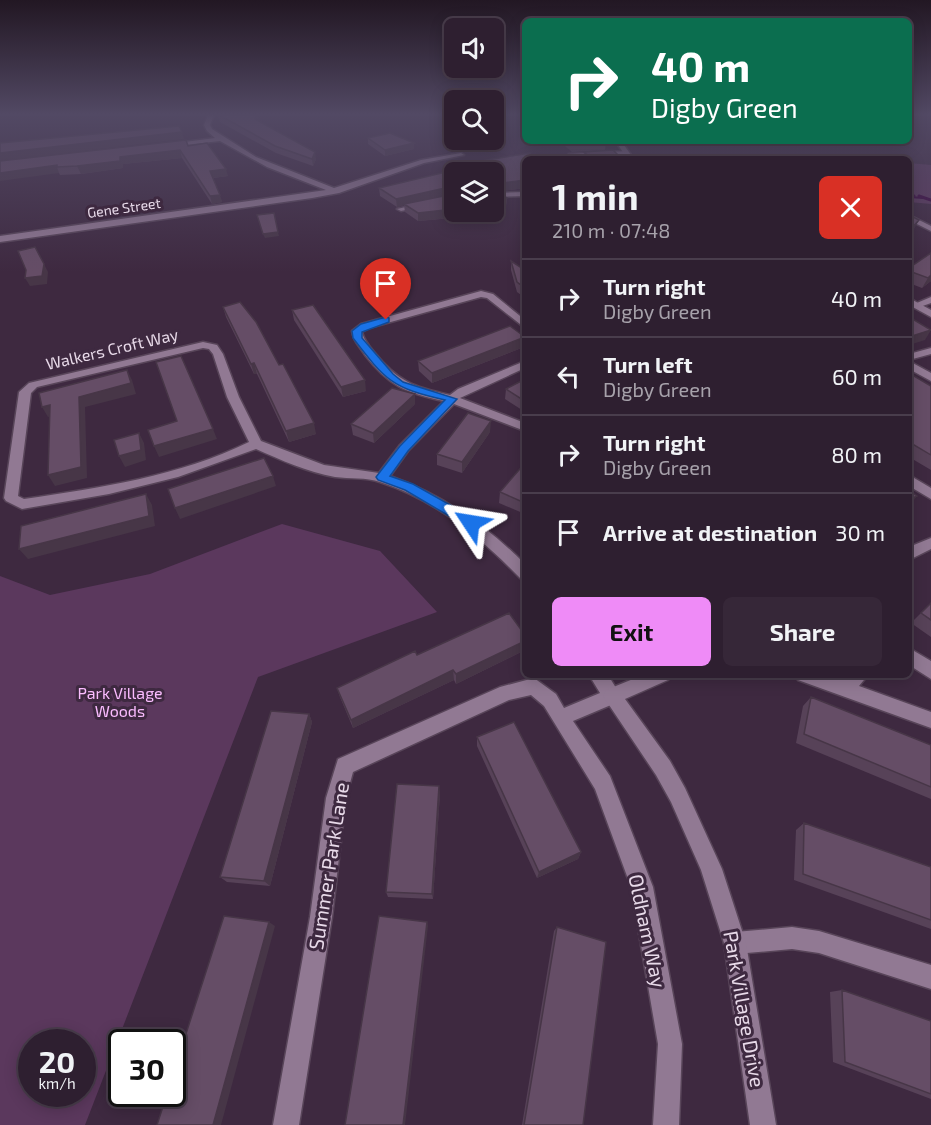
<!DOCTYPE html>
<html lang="en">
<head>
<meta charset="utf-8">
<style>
  body { margin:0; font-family:"Exo 2",sans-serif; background:#362738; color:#f1f3f6; height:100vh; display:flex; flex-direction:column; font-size:22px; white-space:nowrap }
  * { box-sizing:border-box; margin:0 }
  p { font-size:20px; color:#a7a2ab }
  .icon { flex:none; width:33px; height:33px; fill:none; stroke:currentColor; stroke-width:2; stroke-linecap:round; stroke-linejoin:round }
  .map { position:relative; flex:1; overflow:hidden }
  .drawer { position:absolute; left:522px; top:156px; width:390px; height:522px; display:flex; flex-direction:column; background:#2e1f30; border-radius:9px; box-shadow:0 3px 15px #0003,0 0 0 2px #493d4c }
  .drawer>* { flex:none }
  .banner { position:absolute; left:522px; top:18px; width:390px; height:126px; border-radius:9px; box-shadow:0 3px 15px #0003,0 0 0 2px #493d4c; background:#0b6e4f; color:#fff; overflow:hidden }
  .buttons { position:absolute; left:444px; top:18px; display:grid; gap:12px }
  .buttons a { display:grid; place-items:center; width:60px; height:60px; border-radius:9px; background:#2e1f30; box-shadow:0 3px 15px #0003,0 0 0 2px #493d4c; font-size:30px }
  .speed { position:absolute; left:18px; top:1029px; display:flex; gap:12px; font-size:30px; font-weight:700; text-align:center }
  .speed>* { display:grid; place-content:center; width:78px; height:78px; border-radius:50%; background:#2e1f30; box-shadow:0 3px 15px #0003,0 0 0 2px #493d4c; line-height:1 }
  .speed small { font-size:15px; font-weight:400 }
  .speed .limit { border:3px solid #111; border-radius:9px; background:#fff; color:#111 }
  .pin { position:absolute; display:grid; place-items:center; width:51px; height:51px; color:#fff; margin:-62px -26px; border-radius:50% 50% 50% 0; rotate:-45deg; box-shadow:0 0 6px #0007 }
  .pin .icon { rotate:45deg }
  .me { position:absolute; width:66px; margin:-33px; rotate:303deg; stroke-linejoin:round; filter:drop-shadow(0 0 4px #0008) }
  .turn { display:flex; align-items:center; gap:21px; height:126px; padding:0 30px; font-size:27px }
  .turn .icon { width:78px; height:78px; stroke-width:2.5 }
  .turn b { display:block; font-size:42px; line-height:51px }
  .round { display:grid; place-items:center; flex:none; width:63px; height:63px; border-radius:9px; background:#362738 }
  .headline { display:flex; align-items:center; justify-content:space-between; height:102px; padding:0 30px }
  h1 { font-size:36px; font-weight:700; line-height:45px }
  .button { display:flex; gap:12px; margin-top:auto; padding:12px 30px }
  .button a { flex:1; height:69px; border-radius:9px; background:#ef8bf7; color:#111; font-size:24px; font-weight:700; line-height:69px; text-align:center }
  .button a+a { background:#362738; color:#f1f3f6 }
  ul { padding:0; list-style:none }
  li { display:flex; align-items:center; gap:18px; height:78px; padding:0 30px; border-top:2px solid #493d4c }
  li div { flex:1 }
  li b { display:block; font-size:22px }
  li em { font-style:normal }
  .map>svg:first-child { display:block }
  .green { fill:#5b385d; fill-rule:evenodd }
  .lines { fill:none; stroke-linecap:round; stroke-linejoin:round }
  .stream-far1 { stroke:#3a043f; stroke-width:2 }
  .stream { stroke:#3a043f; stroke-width:3 }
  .minor-casing { stroke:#584559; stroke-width:3 }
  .tertiary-casing { stroke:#584559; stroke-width:3 }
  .minor { fill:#917993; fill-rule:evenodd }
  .tertiary { fill:#917993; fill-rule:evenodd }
  .wall { fill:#574258 }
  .shaded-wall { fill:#473647 }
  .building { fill:#654d66; stroke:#473647; stroke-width:1.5 }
  .route { fill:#1a73e8; stroke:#114b97; stroke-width:1.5 }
  .labels { text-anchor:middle; stroke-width:6; stroke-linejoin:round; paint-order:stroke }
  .far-street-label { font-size:14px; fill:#e8dae9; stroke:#3e2940 }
  .street-label { font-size:16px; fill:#e8dae9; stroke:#3e2940 }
  .park-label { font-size:16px; fill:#fbbcff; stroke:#3e2940 }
  .near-street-label { font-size:20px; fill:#e8dae9; stroke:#3e2940 }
</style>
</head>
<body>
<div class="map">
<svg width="931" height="1125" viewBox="0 0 931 1125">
  <rect width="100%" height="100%" fill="#3e2940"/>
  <path class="green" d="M909,163L931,165V204L909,202Z
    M282,524L380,551L437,612L258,677L85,1125H0V576L50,595L150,574ZM32,1042H82V1094H32Z"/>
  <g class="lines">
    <path class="stream-far1" d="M909,197L924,198"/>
    <path class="stream" d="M919,196L931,200
      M909,197L914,196"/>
    <g class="minor-casing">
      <path id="minor" d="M208,115H214L210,125L212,129L256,157L334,188L421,160L461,153L464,155L424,163L339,193L312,198L0,242V236L326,190L267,167L220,141L167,147L169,144L215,138L207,131L204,125Z
        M627,151L629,154L565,159L569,154Z
        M525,192V196L494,197V193Z
        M454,196V200L401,211L397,209Z
        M909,215L931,226V231L909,220Z
        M481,291L493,294L525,320V328L487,298L481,297L369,328L362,332C364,340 369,346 374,352C398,382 414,387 450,395L458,389L525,361V368L460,398L525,423V431L454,404L408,451L390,476C443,495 486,525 525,564V580L520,578C480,537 436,500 380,482C366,477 350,479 335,477C307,472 281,460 256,449L178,477L109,494L22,509L6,501L4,498L19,392L29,383L203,342L217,345L223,354L239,397L261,441L324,465L379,473L400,445L444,401C406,393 389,386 365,355C360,347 353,341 352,331L361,324ZM203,348L209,349L213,354L227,397L249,442C180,476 99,488 24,499L18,496L31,393L37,387Z
        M931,297V303L917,308L912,305Z
        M931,348V354L909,360V354Z
        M909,361L931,373V381L909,369Z
        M909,475L931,488V499L909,486Z
        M909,648L931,661V679L909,665Z
        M589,675H608L621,696L618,702L573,721L610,776L653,887L682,1044L679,1125H653L658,1044L631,887L595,789L544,706L531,695L509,700L353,772L346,798L332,917L299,1125H273L310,917L326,798L338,759L500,687L534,678L556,694L564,708L600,693Z
        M795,675H826L841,680L847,675H868L859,686L931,712V728L798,680Z
        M792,927L819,931L931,965V989L819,953L792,949L735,954L727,951L724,943L727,935L735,932Z"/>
    </g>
    <g class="tertiary-casing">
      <path id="tertiary" d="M615,141H621L634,159H628Z
        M909,298L931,310V317L909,305Z
        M931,538V549L909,560V547Z
        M643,675H671L668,680L625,699L670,761L685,788L722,869L746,943L776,1125H750L724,943L701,870L671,802L656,775L603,696L606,690Z"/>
    </g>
    <use href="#minor" class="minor"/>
    <use href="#tertiary" class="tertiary"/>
  </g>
  <path class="wall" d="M218,115L259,116L258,120L316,159L313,166L276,153L220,122Z
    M915,115H929L927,117Z
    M368,138L414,143V149L385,156L368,144Z
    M559,141H606V142L605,150L572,152Z
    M188,146L228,176L213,178L222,202L212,204L182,158L123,164V168L81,174L60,175L59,173L0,161Z
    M584,152L622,159H583Z
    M525,159V188L495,192L507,198L506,206L454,212H483L452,218L418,221L405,212L404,205L397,207L380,196L379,188L463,168V164Z
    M931,253V281L922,288L909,283V268Z
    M511,261L525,270V298L517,292L511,270Z
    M223,307L279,365L316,434L289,442L257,374H254L226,317Z
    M292,310L366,391L343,397L294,320Z
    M525,337L524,347L432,383L419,371L418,361Z
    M909,373L931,386V470L909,457Z
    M525,379V410H522L505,399L506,389Z
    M415,404L374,443L353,435L351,424Z
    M490,432L462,473L437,465V454Z
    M525,463V514L499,503L500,492Z
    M931,603V637L911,623Z
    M525,635V650L456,684L454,680L353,728L340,697L337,688L417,655Z
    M811,697L931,745V799L796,743L803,706Z
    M309,714L312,722L270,886L227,882L220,877Z
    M477,737L581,852L578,859L537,878L477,746Z
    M440,793L433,899L388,897L386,892Z
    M804,823L931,867V929L794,880L796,830Z
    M557,927L583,1125H522L554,931Z
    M842,990L931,1021V1099L833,1062L830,992Z"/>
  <path class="shaded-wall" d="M256,115H259V116L257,126L255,119Z
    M182,132L184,139L0,161V153Z
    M414,143V149L385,156V150Z
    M180,150L182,158L123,164V168L81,174L77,166L120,157Z
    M315,152L316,159L313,166L312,159Z
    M57,165V167L59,173L0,181V173Z
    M226,169L228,176L212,178L210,171Z
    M525,180V188L494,192V184Z
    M454,186V194L397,207L396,199Z
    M220,195L222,202L212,204L210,196Z
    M507,198L506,206L494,209V201Z
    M454,209V212H483L452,218L418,221V213Z
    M919,220L914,229L909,235V231Z
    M278,232L279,236L265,238L263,234Z
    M44,264L48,272L47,284L30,286L25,278Z
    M931,275V281L922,288L928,278Z
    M931,330L925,340L909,345V337Z
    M525,337L524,347L432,383V373Z
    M254,363L257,374H254L251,364Z
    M127,370L132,380L136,394L85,407L87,478L55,486L48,475L79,397Z
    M365,380L366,391L343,397L341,387Z
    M415,394V404L374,443L373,433Z
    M50,405L56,415L48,417L42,407Z
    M491,421L490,432L462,473V462Z
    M314,423L316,434L289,442L286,431Z
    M213,429L217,439L159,457L154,446Z
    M139,433L144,443L146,460L125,467L119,456Z
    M273,476L276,486L180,519L175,508Z
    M146,494L152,505L155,526L28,559L19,549Z
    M917,496L909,506V500Z
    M525,641V650L456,684V674Z
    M453,670L454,680L353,728L351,720Z
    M309,714L312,722L270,886L264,881Z
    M439,786L440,793L433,899L432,894Z
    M581,852L578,859L537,878L539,872Z
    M269,922L275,926L221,1125H213Z
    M427,922L428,926L405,1125H403Z"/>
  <path class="building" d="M219,115H256L255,119L315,152L312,159L275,146Z
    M179,126L182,132L0,153V143Z
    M390,133L414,143L385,150L368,138Z
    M186,140L188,146L207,143L226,169L210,171L220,195L210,196L180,150L120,157V161L77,166L57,167V165L0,173V161Z
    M570,141H606V142L573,144Z
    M613,150L622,159H593L584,152Z
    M530,153V159H525V180L494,184V172H454V186L396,199L379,188L463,168V164Z
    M494,191L507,198L494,201Z
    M454,193V209L418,213L404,204L454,194Z
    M274,213L278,232L263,234L257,215Z
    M909,215L919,220L909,231Z
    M35,247L44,264L42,276L25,278L26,270L18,251Z
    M931,253V275L928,278L909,271V268Z
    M511,261L525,270V288L517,282Z
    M240,302L256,322L279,365L283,364L314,423L286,431L254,363L251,364L223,307Z
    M313,305L365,380L341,387L292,310Z
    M909,318H911L931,330L909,337Z
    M510,326L525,337L432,373L418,361Z
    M181,356L213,429L154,446L148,430L177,421L156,362Z
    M127,370L131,383L79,397L81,467L48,475L50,405L42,407L39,393Z
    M909,373L931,386V455L909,442Z
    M525,379V400H523L506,389Z
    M392,388L415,394L373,433L351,424Z
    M468,413L491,421L462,462L437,454Z
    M139,433L141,450L119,456L114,440Z
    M264,458L273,476L175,508L168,489Z
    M525,463V503L500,492Z
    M909,490L917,496L909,500Z
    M146,494L149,516L19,549L21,526Z
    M931,603V620L921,613Z
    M509,613L525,635V641L456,674L453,670L351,720L337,688L415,651L417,655Z
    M811,697L931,745V787L804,734Z
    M271,711L309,714L264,881L220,877Z
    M514,722L581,852L539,872L477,737Z
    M397,784L439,786L432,894L386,892Z
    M804,823L931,867V920L803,874Z
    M224,916L269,922L213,1125H157L167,1094H172V1077Z
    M379,916L427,922L403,1125H345Z
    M557,927L606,942L583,1125H524Z
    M842,990L931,1021V1094L845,1062Z"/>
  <linearGradient id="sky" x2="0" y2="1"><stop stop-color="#221723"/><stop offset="0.42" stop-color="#524964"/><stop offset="1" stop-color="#524964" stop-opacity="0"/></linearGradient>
  <rect width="931" height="272" fill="url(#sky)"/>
  <path class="route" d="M386,317L389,318V322L362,332V338L393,374L403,382L457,399L408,451L390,476L413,484L475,519L477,523L475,526H466L405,490L378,480L376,477L400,446L445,400C392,388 386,381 353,338L352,331L361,324Z"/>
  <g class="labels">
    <g class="far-street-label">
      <text transform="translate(124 208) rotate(-8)" y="5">Gene Street</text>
    </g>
    <g class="street-label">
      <text transform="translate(112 349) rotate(-13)" y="6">Walkers Croft Way</text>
    </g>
    <g class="park-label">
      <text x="120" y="699">Park Village<tspan x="120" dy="18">Woods</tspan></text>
    </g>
    <g class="near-street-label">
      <text transform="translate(329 866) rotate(-81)" y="7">Summer Park Lane</text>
      <text transform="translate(647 931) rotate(78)" y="7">Oldham Way</text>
      <text transform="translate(744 1009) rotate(80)" y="7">Park Village Drive</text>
    </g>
  </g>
</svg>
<div class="buttons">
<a><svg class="icon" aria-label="sound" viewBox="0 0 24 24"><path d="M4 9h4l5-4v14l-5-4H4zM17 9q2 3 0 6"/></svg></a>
<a><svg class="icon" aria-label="search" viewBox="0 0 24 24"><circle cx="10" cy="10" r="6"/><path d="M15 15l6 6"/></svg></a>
<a><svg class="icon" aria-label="layers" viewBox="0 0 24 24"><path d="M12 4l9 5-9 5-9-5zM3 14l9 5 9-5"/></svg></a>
</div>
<div class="speed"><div>20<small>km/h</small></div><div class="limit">30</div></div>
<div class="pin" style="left:386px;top:320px;background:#d93025"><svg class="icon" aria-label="arrive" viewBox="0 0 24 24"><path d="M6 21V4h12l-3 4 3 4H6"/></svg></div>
<svg class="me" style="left:471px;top:523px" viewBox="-20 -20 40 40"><path d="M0-17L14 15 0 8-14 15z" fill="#1a73e8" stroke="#fff" stroke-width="4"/></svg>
<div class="banner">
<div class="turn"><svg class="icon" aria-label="right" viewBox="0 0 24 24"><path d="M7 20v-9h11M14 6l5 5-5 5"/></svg><div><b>40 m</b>Digby Green</div></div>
</div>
<section class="drawer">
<div class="headline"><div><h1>1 min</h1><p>210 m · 07:48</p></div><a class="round" style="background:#d93025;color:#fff"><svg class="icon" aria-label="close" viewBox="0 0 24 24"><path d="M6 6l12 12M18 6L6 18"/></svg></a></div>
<ul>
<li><svg class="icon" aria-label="right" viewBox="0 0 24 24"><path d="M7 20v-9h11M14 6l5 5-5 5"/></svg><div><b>Turn right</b><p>Digby Green</p></div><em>40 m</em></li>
<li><svg class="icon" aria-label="left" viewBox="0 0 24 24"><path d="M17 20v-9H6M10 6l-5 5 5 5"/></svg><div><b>Turn left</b><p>Digby Green</p></div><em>60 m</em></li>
<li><svg class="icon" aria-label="right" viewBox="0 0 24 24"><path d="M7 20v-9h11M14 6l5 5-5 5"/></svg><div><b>Turn right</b><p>Digby Green</p></div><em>80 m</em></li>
<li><svg class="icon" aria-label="arrive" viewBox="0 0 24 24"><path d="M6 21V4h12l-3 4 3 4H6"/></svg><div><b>Arrive at destination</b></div><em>30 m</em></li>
</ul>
<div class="button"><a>Exit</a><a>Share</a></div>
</section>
</div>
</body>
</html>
